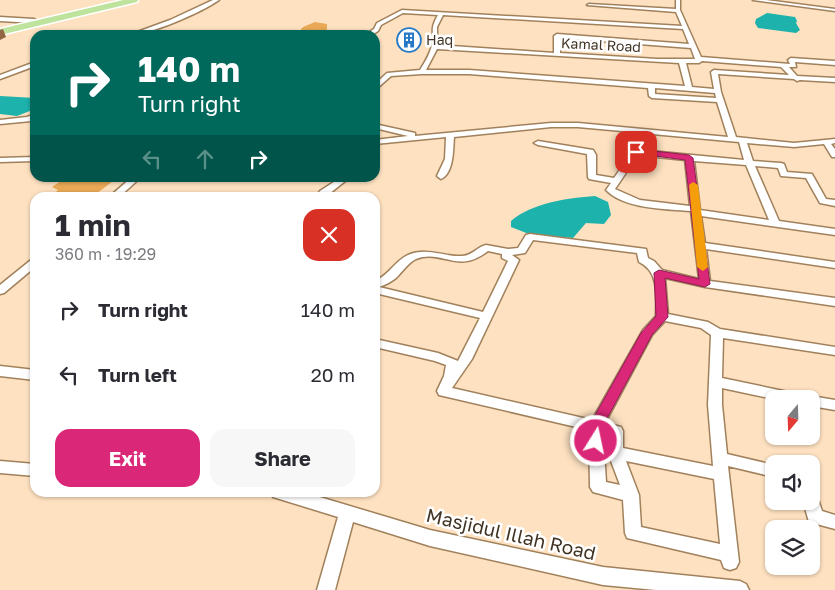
<!DOCTYPE html>
<html lang="en">
<head>
<meta charset="utf-8">
<style>
  body { margin:0; font-family:"Golos Text",sans-serif; background:#f7f7f7; color:#2b2b33; height:100vh; display:flex; flex-direction:column; font-size:19px; white-space:nowrap }
  * { box-sizing:border-box; margin:0 }
  p { font-size:16px; color:#7c7c81 }
  .icon { flex:none; width:28px; height:28px; fill:none; stroke:currentColor; stroke-width:2; stroke-linecap:round; stroke-linejoin:round }
  .map { position:relative; flex:1; overflow:hidden }
  .sheet { position:absolute; left:30px; top:192px; width:350px; height:305px; display:flex; flex-direction:column; background:#fff; border-radius:15px; box-shadow:0 1px 4px #0004 }
  .sheet>* { flex:none }
  .top-card { position:absolute; left:30px; top:30px; width:350px; height:152px; border-radius:15px; box-shadow:0 1px 4px #0004; background:#00695c; color:#fff; overflow:hidden }
  .needle { width:32px; rotate:199deg }
  .fabs { position:absolute; left:765px; top:390px; display:grid; gap:10px }
  .fabs a { display:grid; place-items:center; width:55px; height:55px; border-radius:10px; background:#fff; box-shadow:0 1px 4px #0004; font-size:25px }
  .pin { position:absolute; display:grid; place-items:center; width:42px; height:42px; color:#fff; margin:-21px; border-radius:10px; box-shadow:0 2px 8px #0006 }
  .me { position:absolute; width:55px; margin:-28px; rotate:10deg; stroke-linejoin:round; filter:drop-shadow(0 0 4px #0008) }
  .turn { display:flex; align-items:center; gap:18px; height:105px; padding:0 25px; font-size:22px }
  .turn .icon { width:65px; height:65px; stroke-width:2.5 }
  .turn b { display:block; font-size:35px; line-height:42px }
  .lanes { display:flex; align-items:center; height:48px; padding:0 25px; background:#0003; justify-content:center; gap:25px; direction:ltr }
  .lanes .off { opacity:.35 }
  .round { display:grid; place-items:center; flex:none; width:52px; height:52px; border-radius:15px; background:#f7f7f7 }
  .head { display:flex; align-items:center; justify-content:space-between; height:85px; padding:0 25px }
  h1 { font-size:30px; font-weight:700; line-height:38px }
  .cta { display:flex; gap:10px; margin-top:auto; padding:10px 25px }
  .cta a { flex:1; height:58px; border-radius:15px; background:#db2777; color:#fff; font-size:20px; font-weight:700; line-height:58px; text-align:center }
  .cta a+a { background:#f7f7f7; color:#2b2b33 }
  ul { padding:0; list-style:none }
  li { display:flex; align-items:center; gap:15px; height:65px; padding:0 25px }
  li div { flex:1 }
  li b { display:block; font-size:19px }
  li em { font-style:normal }
  .map>svg:first-child { display:block }
  .green { fill:#eaa956 }
  .water { fill:#1db2ac }
  .lines { fill:none; stroke-linecap:round; stroke-linejoin:round }
  .street-casing { stroke:#a1815b; stroke-width:3 }
  .highway-casing { stroke:#fff; stroke-width:3 }
  .street { fill:#fff; fill-rule:evenodd }
  .highway { fill:#bee39d; fill-rule:evenodd }
  .shaded-wall { fill:#926644 }
  .route { fill:#db2777; stroke:#8e194d }
  .slow { fill:#f59e0b }
  .labels { text-anchor:middle; stroke-width:5; stroke-linejoin:round; paint-order:stroke }
  .far-poi-label { font-size:14px; fill:#423424; stroke:#fff; text-anchor:start }
  .far-street-label { font-size:14px; fill:#423424; stroke:#fff }
  .near-street-label { font-size:19px; fill:#423424; stroke:#fff }
</style>
</head>
<body>
<div class="map">
<svg width="835" height="590" viewBox="0 0 835 590">
  <rect width="100%" height="100%" fill="#fde1c0"/>
  <path class="green" d="M315,22L327,24V29L323,35L297,34L303,27Z
    M65,178H117L92,197H50L58,190L52,187Z"/>
  <path class="water" d="M767,13L795,17L797,21L796,23L800,30L796,33L758,28L755,23L756,19Z
    M0,96L35,98V109L17,116L0,114Z
    M595,196L608,202L611,215L604,224L586,223L573,238L529,234L511,227V221C532,203 567,198 595,196Z"/>
  <g class="lines">
    <g class="street-casing">
      <path id="street" d="M213,0H219C202,12 150,35 129,35L170,20Z
        M676,0H680V10L701,57L790,64L788,60L791,58L835,61V65L795,62L796,67H789L797,76L835,78V82L800,80L797,81L794,79L718,74L721,92L736,137L794,143L835,139V143L831,144L835,149V157H832L824,144L794,147L747,143L753,161L781,163L784,164L787,172L812,174L826,199L835,200V206L820,203L806,178L781,176L778,168L755,166L779,221L835,229V235L701,216L705,243L835,262V268L706,249L710,281L835,298V306L705,287L665,278L668,314L708,322L720,329L835,347V355L723,338L722,378L798,394L803,395L805,399H774L722,388V405L727,454L774,465V477L728,466L739,562L736,568L730,570L724,568L721,560L627,538L625,533L623,500L593,492L590,487L589,430L439,395L437,391L444,376L446,365L435,361L375,347V339L438,353L458,361L480,318L375,293V281C389,275 395,261 408,255C427,247 444,257 462,256C472,256 477,247 486,245L508,249L518,248L526,235L530,234L646,249L648,258L654,261L662,270L699,279L691,211C666,209 624,209 606,190L611,183L589,179L588,177L587,154L538,145L534,143L538,141L593,150L596,155V175L614,178L632,152L633,132L578,127H551L454,137C453,149 454,173 441,179L437,176L445,159L446,137L375,144V140L408,136L379,129V125L415,133V136L551,123H578L728,137L717,102L652,98L649,96L648,88L469,74H422L391,76L375,90V84L387,73L420,70C425,62 430,54 432,45C435,30 429,31 438,15L403,13L381,25L378,31L372,35H365L366,34L374,29L377,23L402,10L682,26L676,12L587,5L589,4L676,9ZM443,15L683,29L689,44L557,34L554,36V53L437,45V27ZM560,38L691,48L695,59H657L560,53ZM437,49L679,63L685,86L469,70H426ZM702,61L781,67L789,75L714,70L711,72L714,89L692,87L686,63H699ZM655,88L715,93L716,98L655,94ZM641,133L739,142L744,160L640,150ZM638,155L685,160L690,206L640,200L615,189ZM694,161L746,165L769,220L700,210ZM533,240L637,253L639,262C660,272 656,296 656,316L643,330L592,420L452,388L472,359L519,260L512,255L525,253ZM488,251L502,254V258L508,261L483,312L379,287C385,285 391,282 396,278C402,272 408,263 416,259C443,249 457,275 488,251ZM665,321L701,328L711,335L708,405L713,466L623,448V431L621,427L605,423L652,335ZM603,434L609,435L608,453L620,485L606,482ZM626,461L714,479L720,544L641,527L639,495Z
        M753,0H766L835,9V11Z
        M0,17L34,19L37,21L34,23L0,21Z
        M35,62V66L0,79V75Z
        M35,114V119L31,121L0,124V120L27,117Z
        M35,157V161L0,162V158Z
        M131,178H140L118,198H108Z
        M340,178H349L324,198H315L320,191Z
        M35,259V267L4,293L0,294V285L31,260Z
        M0,366L35,370V380L0,376Z
        M811,396L835,400V410L811,406V399H805Z
        M0,461L35,464V476L0,473Z
        M271,492H303L430,530L603,567L740,581L746,584L749,590H656L603,585L430,546L353,522L335,590H317L338,517L273,497Z
        M811,494L817,496L822,511L835,515V529L809,522L803,501H811Z"/>
    </g>
    <g class="highway-casing">
      <path id="highway" d="M123,0H138L137,2L0,35V29Z"/>
    </g>
    <use href="#street" class="street"/>
    <use href="#highway" class="highway"/>
  </g>
  <path class="shaded-wall" d="M3,29L6,37L0,40V30Z"/>
  <path class="route" d="M636,149L689,155L693,158L710,284L705,287L665,278L668,317L652,335L603,426L604,441L602,446L596,447L591,446L589,441V426L641,333L656,316L654,273L659,270L699,279L685,160L633,153L632,152Z"/>
  <path class="slow" d="M693,182L698,185L708,267L703,271L697,267L689,185Z"/>
  <defs>
    <g id="building-ring" transform="scale(1.25)"><circle r="9.5" fill="#fff" stroke="#2478c6" stroke-width="1.5"/><path d="M-4-6H4V6H1V3H-1V6H-4ZM-2.5-4.3h1.7v1.8h-1.7ZM.8-4.3h1.7v1.8H.8ZM-2.5-1h1.7V.8h-1.7ZM.8-1h1.7V.8H.8Z" fill="#2478c6"/></g>
  </defs>
  <g fill-rule="evenodd">
    <use href="#building-ring" x="409" y="40"/>
  </g>
  <g class="labels">
    <g class="far-poi-label">
      <text x="426" y="45">Haq</text>
    </g>
    <g class="far-street-label">
      <text transform="translate(601 45) rotate(3)" y="5">Kamal Road</text>
    </g>
    <g class="near-street-label">
      <text transform="translate(511 534) rotate(13)" y="7">Masjidul Illah Road</text>
    </g>
  </g>
</svg>
<div class="fabs">
<a><svg class="needle" viewBox="-14 -14 28 28"><path d="M0-13l5 13h-10z" fill="#e53935"/><path d="M0 13l5-13h-10z" fill="#7c7c81"/></svg></a>
<a><svg class="icon" aria-label="sound" viewBox="0 0 24 24"><path d="M4 9h4l5-4v14l-5-4H4zM17 9q2 3 0 6"/></svg></a>
<a><svg class="icon" aria-label="layers" viewBox="0 0 24 24"><path d="M12 4l9 5-9 5-9-5zM3 14l9 5 9-5"/></svg></a>
</div>
<div class="pin" style="left:636px;top:152px;background:#d93025"><svg class="icon" aria-label="arrive" viewBox="0 0 24 24"><path d="M6 21V4h12l-3 4 3 4H6"/></svg></div>
<svg class="me" style="left:596px;top:441px" viewBox="-20 -20 40 40"><circle r="17" fill="#db2777" stroke="#fff" stroke-width="3"/><path d="M0-11L8 9 0 5-8 9z" fill="#fff"/></svg>
<div class="top-card">
<div class="turn"><svg class="icon" aria-label="right" viewBox="0 0 24 24"><path d="M7 20v-9h11M14 6l5 5-5 5"/></svg><div><b>140 m</b>Turn right</div></div>
<div class="lanes"><svg class="icon off" aria-label="left" viewBox="0 0 24 24"><path d="M17 20v-9H6M10 6l-5 5 5 5"/></svg><svg class="icon off" aria-label="ahead" viewBox="0 0 24 24"><path d="M12 20V5M6 11l6-6 6 6"/></svg><svg class="icon" aria-label="right" viewBox="0 0 24 24"><path d="M7 20v-9h11M14 6l5 5-5 5"/></svg></div>
</div>
<section class="sheet">
<div class="head"><div><h1>1 min</h1><p>360 m · 19:29</p></div><a class="round" style="background:#d93025;color:#fff"><svg class="icon" aria-label="close" viewBox="0 0 24 24"><path d="M6 6l12 12M18 6L6 18"/></svg></a></div>
<ul>
<li><svg class="icon" aria-label="right" viewBox="0 0 24 24"><path d="M7 20v-9h11M14 6l5 5-5 5"/></svg><div><b>Turn right</b></div><em>140 m</em></li>
<li><svg class="icon" aria-label="left" viewBox="0 0 24 24"><path d="M17 20v-9H6M10 6l-5 5 5 5"/></svg><div><b>Turn left</b></div><em>20 m</em></li>
</ul>
<div class="cta"><a>Exit</a><a>Share</a></div>
</section>
</div>
</body>
</html>
